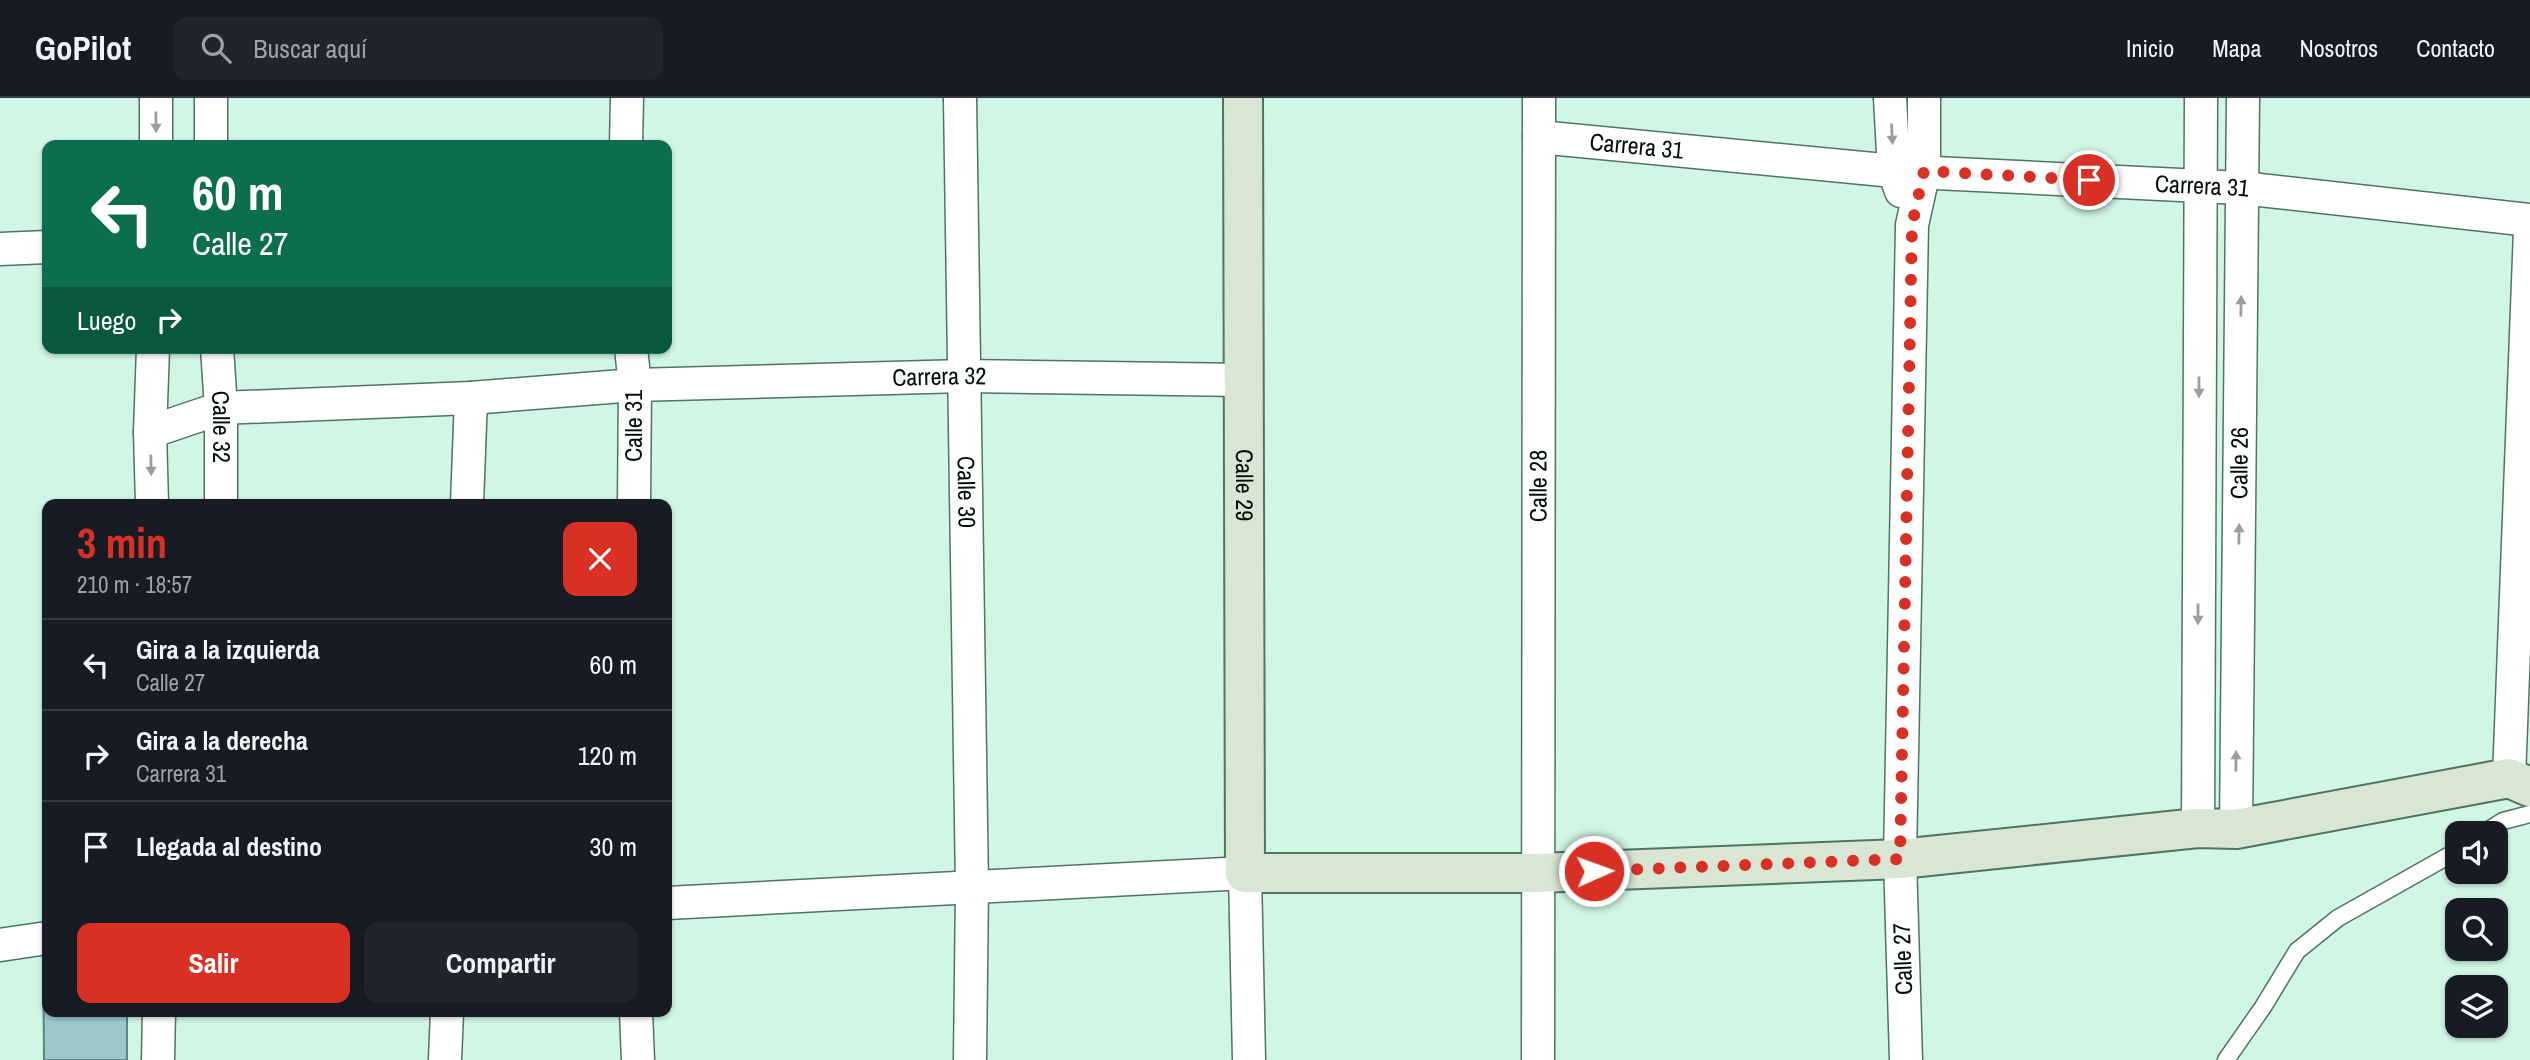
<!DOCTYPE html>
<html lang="es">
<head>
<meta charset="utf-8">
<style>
  body { margin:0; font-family:"Archivo Narrow",sans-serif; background:#20242c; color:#f1f3f6; height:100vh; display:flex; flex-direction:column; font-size:26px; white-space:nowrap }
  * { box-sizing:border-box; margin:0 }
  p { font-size:23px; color:#9ea1a6 }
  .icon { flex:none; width:38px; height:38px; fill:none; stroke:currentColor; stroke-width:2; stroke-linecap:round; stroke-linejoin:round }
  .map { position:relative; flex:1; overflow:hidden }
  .panel { position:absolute; left:42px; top:401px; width:630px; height:518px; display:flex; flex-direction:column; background:#171b24; border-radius:14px; box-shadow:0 2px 5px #0004 }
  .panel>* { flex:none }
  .guide { position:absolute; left:42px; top:42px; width:630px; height:214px; border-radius:14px; box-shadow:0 2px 5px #0004; background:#0b6e4f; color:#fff; overflow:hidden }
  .controls { position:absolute; left:2445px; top:723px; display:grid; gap:14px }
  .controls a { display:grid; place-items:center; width:63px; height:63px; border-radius:14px; background:#171b24; box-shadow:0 2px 5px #0004; font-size:35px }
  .pin { position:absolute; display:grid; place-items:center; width:60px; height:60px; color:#fff; margin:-30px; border:4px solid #fff; border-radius:50%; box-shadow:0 2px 7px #0007 }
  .me { position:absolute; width:77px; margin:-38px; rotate:88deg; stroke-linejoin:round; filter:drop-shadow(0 0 5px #0008) }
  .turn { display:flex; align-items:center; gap:24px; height:147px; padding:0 35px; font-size:32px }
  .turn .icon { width:91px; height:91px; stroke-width:2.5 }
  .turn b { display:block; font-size:49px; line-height:60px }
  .then { display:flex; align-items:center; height:66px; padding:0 35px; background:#0003; gap:14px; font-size:26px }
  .round { display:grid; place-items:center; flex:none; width:74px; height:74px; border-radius:14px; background:#20242c }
  .headline { display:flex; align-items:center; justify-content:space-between; height:119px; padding:0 35px }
  h1 { font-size:42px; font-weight:800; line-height:52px; color:#d93025 }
  .button { display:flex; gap:14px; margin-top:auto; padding:14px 35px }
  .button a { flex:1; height:80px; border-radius:14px; background:#d93025; color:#fff; font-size:28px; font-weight:800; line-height:80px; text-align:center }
  .button a+a { background:#20242c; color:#f1f3f6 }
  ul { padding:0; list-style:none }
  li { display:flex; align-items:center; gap:21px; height:91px; padding:0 35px; border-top:2px solid #363941 }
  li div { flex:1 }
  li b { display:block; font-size:26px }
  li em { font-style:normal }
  header { display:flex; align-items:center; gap:42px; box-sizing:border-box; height:98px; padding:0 35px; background:#171b24; border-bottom:2px solid #363941 }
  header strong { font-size:33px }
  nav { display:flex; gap:38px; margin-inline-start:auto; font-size:24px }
  .search { width:490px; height:63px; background:#20242c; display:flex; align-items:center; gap:18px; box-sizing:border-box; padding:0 24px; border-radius:14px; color:#9ea1a6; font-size:26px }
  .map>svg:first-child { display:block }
  .building { fill:#9cc8c8; stroke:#5a8485; stroke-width:2 }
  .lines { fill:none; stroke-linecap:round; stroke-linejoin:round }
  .lane-casing { stroke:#517364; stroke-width:19 }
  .street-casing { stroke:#517364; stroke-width:35 }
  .secondary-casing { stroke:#517364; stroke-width:42 }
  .lane { stroke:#fff; stroke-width:16 }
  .street { stroke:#fff; stroke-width:32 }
  .secondary { stroke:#dae6d4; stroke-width:38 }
  .oneway { fill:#9a9f9d }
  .route { stroke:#d93025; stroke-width:12; stroke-dasharray:0 21.6 }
  .labels { text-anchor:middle; stroke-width:6; stroke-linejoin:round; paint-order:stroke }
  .street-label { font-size:24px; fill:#03100a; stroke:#fff }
</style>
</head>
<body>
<header>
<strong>GoPilot</strong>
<div class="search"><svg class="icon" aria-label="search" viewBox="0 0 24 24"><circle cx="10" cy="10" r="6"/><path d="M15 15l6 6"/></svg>Buscar aquí</div>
<nav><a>Inicio</a><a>Mapa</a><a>Nosotros</a><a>Contacto</a></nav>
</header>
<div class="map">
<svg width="2530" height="962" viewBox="0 0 2530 962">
  <rect width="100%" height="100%" fill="#d0f6e4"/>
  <path class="building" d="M43,848H47V914H127V962H44Z"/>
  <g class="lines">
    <g class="lane-casing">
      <path id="lane" d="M2484,735L2503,723L2530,716
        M2226,962L2263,909L2297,853L2338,820L2457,753"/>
    </g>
    <g class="street-casing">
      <g id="street">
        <path d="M156,0V47"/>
        <path d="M211,0V47"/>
        <path id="s1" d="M960,0L972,789L970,962"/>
        <path d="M1890,0L1894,73L1901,93"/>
        <path id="s2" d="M1539,39L1894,73L2242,90L2530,122"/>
        <path d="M626,47L627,0"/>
        <path d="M0,151L47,149"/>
        <path id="s3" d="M217,250L221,310V406"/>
        <path d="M631,250L635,287L634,406"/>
        <path id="s4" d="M150,334L221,310L471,300L635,287L964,278L1244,282"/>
        <path d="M152,406L150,334L153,250"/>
        <path d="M467,406L471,300"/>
        <path d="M2509,680L2530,132"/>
        <path d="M2198,730L2201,0"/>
        <path id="s5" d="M2236,731L2243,0"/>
        <path d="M667,805L1245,775L1249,962"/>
        <path d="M0,847L47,840"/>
        <path d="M636,914L638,962"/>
        <path d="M158,962L159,914"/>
        <path d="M445,962L447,914"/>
        <path id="s6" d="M1538,962L1539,0"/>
        <path d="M1906,962L1900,761L1912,127L1924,73V0"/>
      </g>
    </g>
    <g class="secondary-casing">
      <g id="secondary">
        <path id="s7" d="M1243,0L1245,775H1538L1900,761L2198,730L2236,731L2509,680L2530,689"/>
      </g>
    </g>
    <use href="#lane" class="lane"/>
    <use href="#street" class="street"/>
    <use href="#secondary" class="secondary"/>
  </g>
  <defs><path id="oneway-solid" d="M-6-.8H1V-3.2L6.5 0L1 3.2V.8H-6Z" transform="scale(1.75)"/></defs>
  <g class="oneway">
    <use href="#oneway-solid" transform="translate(156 24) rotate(89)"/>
    <use href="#oneway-solid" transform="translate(1892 36) rotate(87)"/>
    <use href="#oneway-solid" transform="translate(2241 208) rotate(-89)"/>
    <use href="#oneway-solid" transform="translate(2199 289) rotate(90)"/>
    <use href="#oneway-solid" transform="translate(151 367) rotate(89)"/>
    <use href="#oneway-solid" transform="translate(2239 436) rotate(-89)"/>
    <use href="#oneway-solid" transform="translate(2198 516) rotate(90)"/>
    <use href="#oneway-solid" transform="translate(2236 663) rotate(-89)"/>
  </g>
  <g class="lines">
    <path class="route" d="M1594,773L1900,761L1912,127L1924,73L2089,82"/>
  </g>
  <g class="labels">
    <g class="street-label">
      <text dy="8" stroke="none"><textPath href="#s2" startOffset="98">Carrera 31</textPath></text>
      <text dy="8" stroke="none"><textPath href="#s2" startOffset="665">Carrera 31</textPath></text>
      <text dy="8" stroke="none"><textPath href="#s4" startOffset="794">Carrera 32</textPath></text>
      <text dy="8" stroke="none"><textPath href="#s3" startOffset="79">Calle 32</textPath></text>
      <text transform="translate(634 328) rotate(-90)" y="8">Calle 31</text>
      <text dy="8" stroke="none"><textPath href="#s5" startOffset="366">Calle 26</textPath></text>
      <text dy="8" stroke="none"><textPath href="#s7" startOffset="387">Calle 29</textPath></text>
      <text dy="8" stroke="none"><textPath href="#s6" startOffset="574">Calle 28</textPath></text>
      <text dy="8" stroke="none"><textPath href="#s1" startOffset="394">Calle 30</textPath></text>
      <text transform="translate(1903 861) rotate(-92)" y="8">Calle 27</text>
    </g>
  </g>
</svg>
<div class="controls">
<a><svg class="icon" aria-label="sound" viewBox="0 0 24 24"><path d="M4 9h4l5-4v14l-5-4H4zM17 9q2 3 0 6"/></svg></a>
<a><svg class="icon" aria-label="search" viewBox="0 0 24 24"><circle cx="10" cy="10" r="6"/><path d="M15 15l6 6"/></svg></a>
<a><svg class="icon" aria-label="layers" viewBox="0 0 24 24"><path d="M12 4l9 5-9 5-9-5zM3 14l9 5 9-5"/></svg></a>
</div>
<div class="pin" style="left:2089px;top:82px;background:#d93025"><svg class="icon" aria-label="arrive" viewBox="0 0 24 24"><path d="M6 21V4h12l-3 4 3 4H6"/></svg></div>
<svg class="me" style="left:1594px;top:773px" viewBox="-20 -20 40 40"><circle r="17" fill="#d93025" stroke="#fff" stroke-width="3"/><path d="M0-11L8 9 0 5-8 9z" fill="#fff"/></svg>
<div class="guide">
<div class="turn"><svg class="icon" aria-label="left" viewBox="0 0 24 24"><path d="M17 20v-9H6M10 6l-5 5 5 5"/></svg><div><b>60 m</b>Calle 27</div></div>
<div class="then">Luego<svg class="icon" aria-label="right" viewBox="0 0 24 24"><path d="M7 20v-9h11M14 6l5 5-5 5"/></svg></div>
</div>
<section class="panel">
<div class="headline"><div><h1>3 min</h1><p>210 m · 18:57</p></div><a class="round" style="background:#d93025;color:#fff"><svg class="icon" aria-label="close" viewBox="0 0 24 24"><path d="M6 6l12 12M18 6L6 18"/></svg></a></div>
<ul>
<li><svg class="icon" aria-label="left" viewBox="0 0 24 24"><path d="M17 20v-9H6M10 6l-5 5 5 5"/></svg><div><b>Gira a la izquierda</b><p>Calle 27</p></div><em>60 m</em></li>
<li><svg class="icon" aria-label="right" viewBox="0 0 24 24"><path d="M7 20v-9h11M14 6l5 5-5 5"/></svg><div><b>Gira a la derecha</b><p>Carrera 31</p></div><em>120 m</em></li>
<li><svg class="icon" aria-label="arrive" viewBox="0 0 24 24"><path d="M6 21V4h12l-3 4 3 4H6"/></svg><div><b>Llegada al destino</b></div><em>30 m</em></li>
</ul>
<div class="button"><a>Salir</a><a>Compartir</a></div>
</section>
</div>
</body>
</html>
